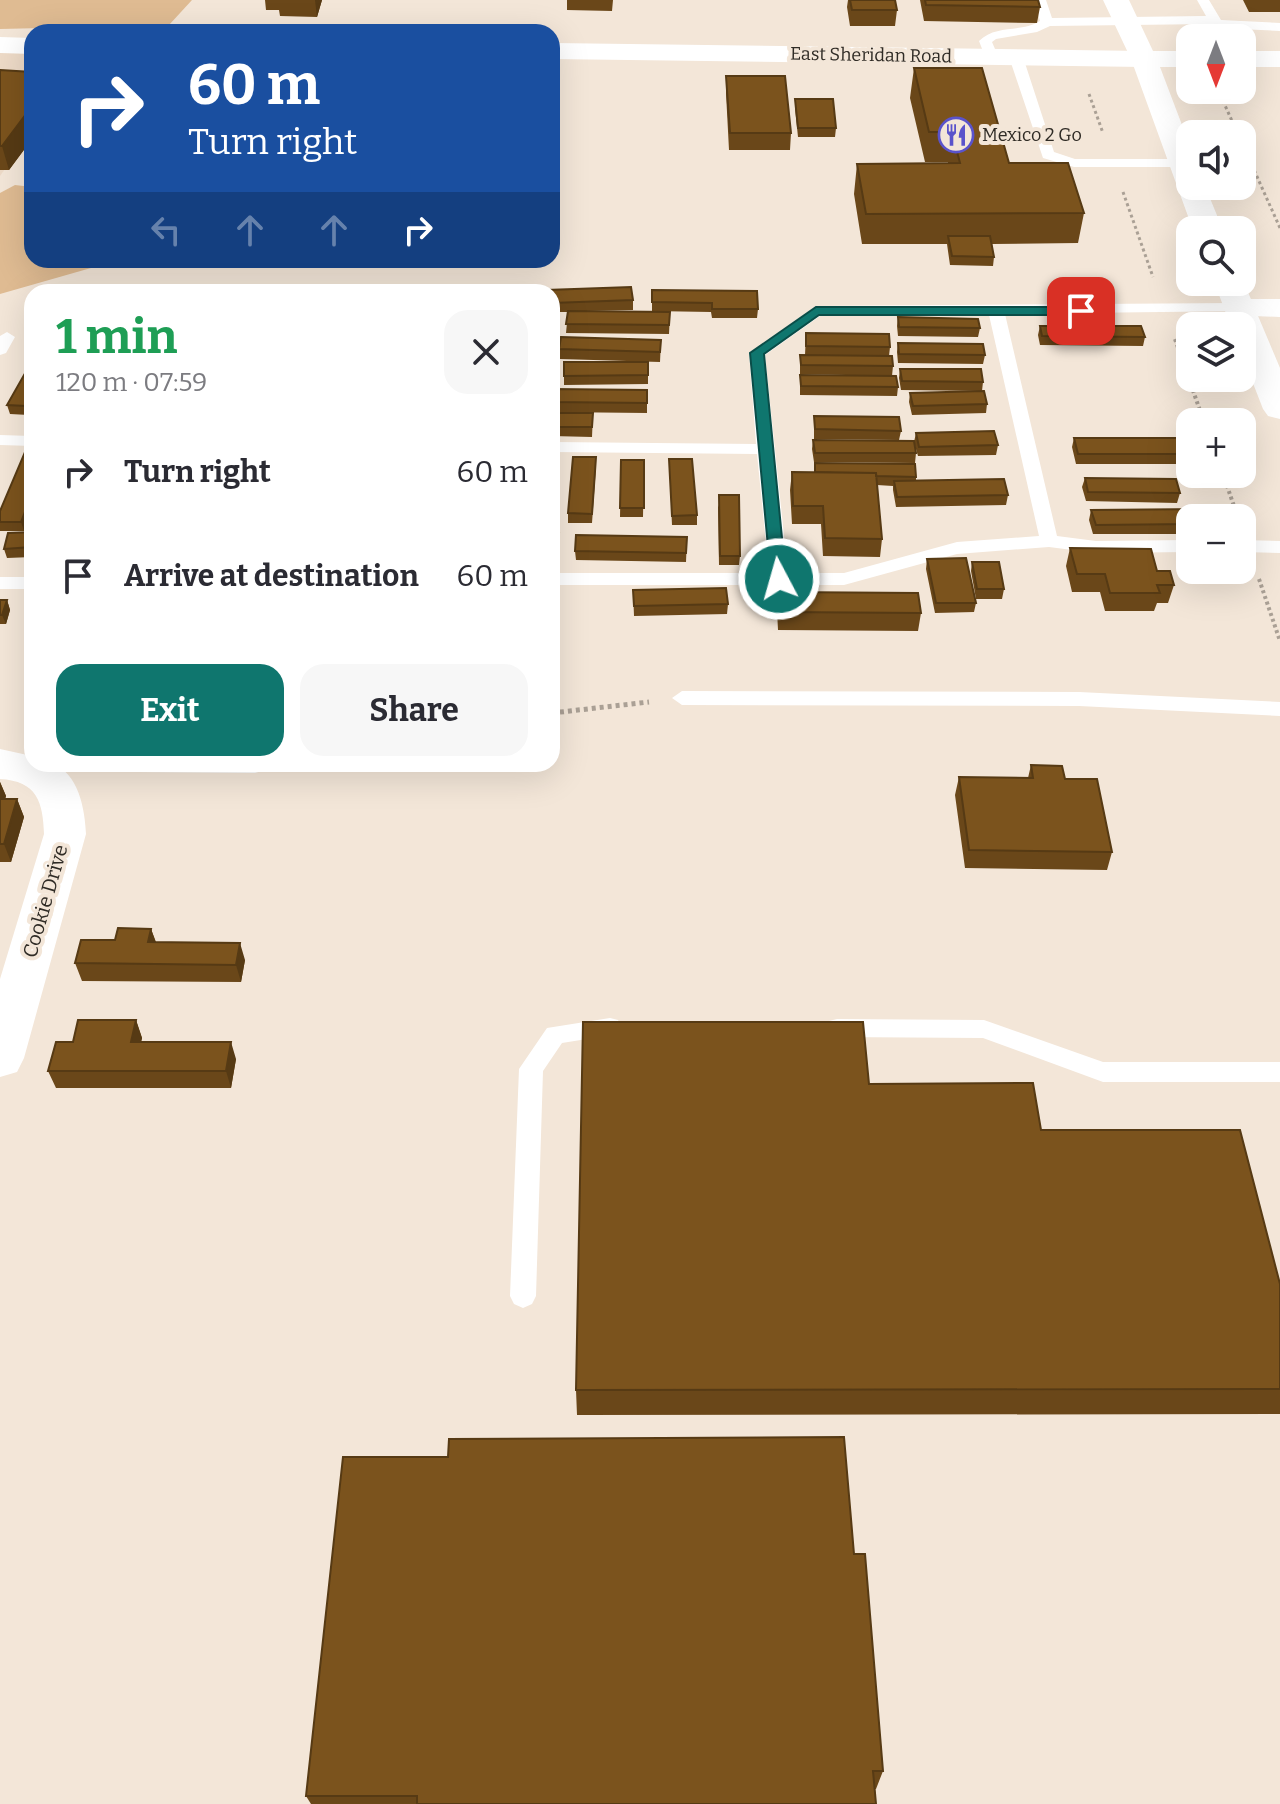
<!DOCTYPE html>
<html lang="en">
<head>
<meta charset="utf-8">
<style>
  body { margin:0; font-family:Bitter,serif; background:#f7f7f7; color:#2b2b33; height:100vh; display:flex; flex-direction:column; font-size:30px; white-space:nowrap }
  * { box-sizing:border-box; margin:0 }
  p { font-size:26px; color:#7c7c81 }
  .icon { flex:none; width:44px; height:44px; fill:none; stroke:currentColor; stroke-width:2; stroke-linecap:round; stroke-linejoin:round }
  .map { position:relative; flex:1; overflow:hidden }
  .drawer { position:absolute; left:24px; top:284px; width:536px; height:488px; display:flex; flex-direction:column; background:#fff; border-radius:24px; box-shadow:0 8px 32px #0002 }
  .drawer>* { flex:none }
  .guide { position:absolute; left:24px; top:24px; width:536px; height:244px; border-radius:24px; box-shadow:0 8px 32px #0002; background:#1a4fa0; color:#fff; overflow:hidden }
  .needle { width:52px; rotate:180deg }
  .tools { position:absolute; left:1176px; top:24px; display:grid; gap:16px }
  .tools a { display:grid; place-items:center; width:80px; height:80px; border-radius:16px; background:#fff; box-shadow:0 8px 32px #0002; font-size:40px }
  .pin { position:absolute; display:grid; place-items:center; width:68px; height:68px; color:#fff; margin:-34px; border-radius:16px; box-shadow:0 4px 12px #0006 }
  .me { position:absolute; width:88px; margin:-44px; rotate:354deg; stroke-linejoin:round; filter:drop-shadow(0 0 6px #0008) }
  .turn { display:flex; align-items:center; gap:28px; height:168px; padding:0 32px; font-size:36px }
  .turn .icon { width:104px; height:104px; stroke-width:2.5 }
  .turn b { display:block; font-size:56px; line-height:68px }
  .lanes { display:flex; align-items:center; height:76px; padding:0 32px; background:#0003; justify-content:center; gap:40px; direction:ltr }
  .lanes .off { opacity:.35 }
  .round { display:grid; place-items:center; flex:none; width:84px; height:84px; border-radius:24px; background:#f7f7f7 }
  .overview { display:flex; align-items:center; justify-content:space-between; height:136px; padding:0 32px }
  h1 { font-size:48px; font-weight:700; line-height:60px; color:#1e9e55 }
  .button { display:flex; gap:16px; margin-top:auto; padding:16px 32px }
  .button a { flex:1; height:92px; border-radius:24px; background:#0f766e; color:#fff; font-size:32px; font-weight:700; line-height:92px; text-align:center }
  .button a+a { background:#f7f7f7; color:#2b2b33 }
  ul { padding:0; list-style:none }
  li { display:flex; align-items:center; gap:24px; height:104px; padding:0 32px }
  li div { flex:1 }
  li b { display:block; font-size:30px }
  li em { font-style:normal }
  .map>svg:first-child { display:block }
  .built { fill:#eddac7 }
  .green { fill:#dfbb92 }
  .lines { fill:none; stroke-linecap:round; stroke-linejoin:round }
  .path-far2 { stroke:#aaa095; stroke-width:3; stroke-dasharray:3 3; stroke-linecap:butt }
  .path-far1 { stroke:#aaa095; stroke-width:4; stroke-dasharray:3 3; stroke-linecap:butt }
  .path { stroke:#aaa095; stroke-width:5; stroke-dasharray:4 4; stroke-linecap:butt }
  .lane { fill:#fff; fill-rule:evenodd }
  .street { fill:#fff; fill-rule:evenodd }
  .secondary { fill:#fff; fill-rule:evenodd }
  .wall { fill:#6a4719 }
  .shaded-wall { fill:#563a14 }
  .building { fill:#7b531d; stroke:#563a14; stroke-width:2 }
  .route { fill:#0f766e; stroke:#0a4d48; stroke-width:2 }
  .labels { text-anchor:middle; stroke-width:8; stroke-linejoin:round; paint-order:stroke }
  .far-street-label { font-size:18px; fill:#2f2b25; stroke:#f3e6d8 }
  .far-poi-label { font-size:18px; fill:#2f2b25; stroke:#f3e6d8; text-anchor:start }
  .street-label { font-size:20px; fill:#2f2b25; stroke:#f3e6d8 }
</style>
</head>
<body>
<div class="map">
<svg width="1280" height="1804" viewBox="0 0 1280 1804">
  <rect width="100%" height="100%" fill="#f3e6d8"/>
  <path class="built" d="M32,38V130L0,176V39Z"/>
  <path class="green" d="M0,0H192L169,25L0,29Z
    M15,185L32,187V260H119L0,294V193Z"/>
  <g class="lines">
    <path class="path-far2" d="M1218,90L1238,134
      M1089,94L1103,133
      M1242,143L1280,228
      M1123,192L1153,277"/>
    <path class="path-far1" d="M1175,339L1204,422
      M1223,474L1237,515
      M1259,579L1280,641"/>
    <path class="path" d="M552,713L649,702"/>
    <path class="lane" d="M1034,0H1046L1052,18L1206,16L1197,0H1209L1221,20L1280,23V31L1217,28L1210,24L1050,26L1037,32L996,39L992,42L998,56L986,59L979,41C996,24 1021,33 1040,21Z
      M1011,54L1023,57L1054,152L1075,159H1182L1189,163L1182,167H1074L1043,158L1009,57Z
      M1239,303L1247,308L1245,311L1005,314L1057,536L1096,541L1190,540V552L1096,553L1049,547L957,554L844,585H552V573H769L757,454L552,452V442L756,444L749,353L816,306ZM989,315L1039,536L957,542L844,573H788L765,355L820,316Z
      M7,332L15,337L6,353L0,355V336Z
      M0,435L32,436V446L0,445Z
      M1242,540L1280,541V553L1242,552Z
      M0,577H32V589H0Z
      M682,691L1079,692L1280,702V716L1079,706L682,705L672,698Z
      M21,757H32V764L265,766L262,771L255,773L21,771L14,769L11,764L14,759Z
      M610,1018L618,1020L622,1027L618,1034L562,1043L543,1071L536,1296L532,1304L523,1308L514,1304L510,1296L519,1069L547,1028Z
      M837,1019L984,1020L1103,1062H1280V1082H1103L983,1038L837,1037L829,1035L825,1028L829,1021Z"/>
    <path class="street" d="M0,37L32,38V54L0,53Z
      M552,43L1144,51L1153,53L1157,59L1153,65L1144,67L552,59Z
      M1239,299H1280V317L1228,315L1223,308L1228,301Z
      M0,749L32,756V764C38,764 46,763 51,764C79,771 85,811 86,834L24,1058L17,1072L0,1077V979L44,834C43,802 37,781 0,779Z"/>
    <path class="secondary" d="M1103,0H1129L1153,51H1190V67H1160L1190,146V186H1205L1223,230H1193L1131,59Z
      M1242,51H1280V67H1242Z
      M1242,278L1280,368V419L1268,416L1263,409L1242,355V326H1231L1214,282H1242Z"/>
  </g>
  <path class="wall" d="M265,0H322L317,17L280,16L279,10H266Z
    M567,0H613L612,11L567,10Z
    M848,0H895L897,10L895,26H850L847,7Z
    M920,0H1038L1040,7L1037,23L924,21Z
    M1243,0H1280V12H1249Z
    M914,68L1009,163L1084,213L1078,243L992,244L994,257L993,266L950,265L947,244H862L854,194L857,164L948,163V162H925L910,98Z
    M0,70L32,72V139L9,170H0Z
    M726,76L791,133L790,150H729L726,93Z
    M795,99L836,128L835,137H798L795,108Z
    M652,290L758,309L757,318H712L711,312L652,311Z
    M552,292L633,300V310L585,311L670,312L669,334L566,333L568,312H552Z
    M898,317L980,328L978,337L898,336L897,326Z
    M1040,326L1145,337L1143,346L1040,345L1038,335Z
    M806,333L890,347L889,356L893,366L892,376L800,374V355H805Z
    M661,340L660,362L560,359L559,349Z
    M898,343L985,355L983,364L898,363L897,352Z
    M32,361L29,415L10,414L7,405Z
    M564,362H648V384L564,385Z
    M900,369L983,382L982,391L901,390L899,378Z
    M552,373H555V389L647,390V413L552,412Z
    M800,375L898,387L897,396L800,395Z
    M910,393L987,404L986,413L912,415L909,402Z
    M552,413H593L592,437L552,436Z
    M814,416L901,431L899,440L814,439Z
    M916,433L998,445L996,455L918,456L914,442Z
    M1074,438L1183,454L1180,464H1076L1072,447Z
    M813,440L916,453L915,463L814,462L812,449Z
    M32,453V511L24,531H0V511Z
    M669,459L697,515V525H672Z
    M621,460H644L643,517H620Z
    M815,463L916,477V481L1008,495L1006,505L896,507L893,490V486L877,485L882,539L880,557L823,556L821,524H792L790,490L792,472H814Z
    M596,467L592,523H568V513Z
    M1085,478L1180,493L1177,503L1086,501L1082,487Z
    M718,505L740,556L739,565H719Z
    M1091,510L1190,518V534H1093L1089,520Z
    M32,532V557L7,558L4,549Z
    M552,533L559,542V558H552Z
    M687,537L686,562L576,560L575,551Z
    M1070,548L1157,571L1174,585L1168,603H1157L1154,611H1105L1100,592H1072L1066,566Z
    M927,559L976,603L974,612L935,613L926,569Z
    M972,562L1004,589L1002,599H976L971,571Z
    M633,590L728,604L727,614L634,616Z
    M779,592L921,613L918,631L778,630L777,610Z
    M0,600H7L10,610L6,624H0Z
    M1031,765L1065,779L1112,852L1107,870L965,868L955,795L959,777L1028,778Z
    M0,782L6,796L5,799H17L24,817L11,862H0Z
    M151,929L156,942L245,960L241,982L82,981L75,963L115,940Z
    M136,1020L142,1038L141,1042L236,1059L231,1088H56L48,1071L73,1042Z
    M869,1084L1041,1130L1280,1284V1414L577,1415L576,1390Z
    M854,1554L883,1771L876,1789H875L876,1804H311L306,1796Z"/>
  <path class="shaded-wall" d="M315,0H322L317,17Z
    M32,106V139L9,170L2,146Z
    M32,395V409L29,415L26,406Z
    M32,494V511L24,531L21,522Z
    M7,600L10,610L6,624L2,615Z
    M0,782L6,796L0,816Z
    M17,799L24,817L11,862L4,844Z
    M151,929L157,946L148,942Z
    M240,943L245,960L241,982L236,965Z
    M136,1020L142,1038L137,1059L131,1042Z
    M231,1042L236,1059L231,1088L226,1071Z"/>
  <path class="building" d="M850,0H895L897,10H852Z
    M925,0H1038L1040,7L926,5Z
    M914,68H982L1009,163H1068L1084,213L866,214L857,164L960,163L952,132H929Z
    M0,70L32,72V106L2,146H0Z
    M726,76H785L791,133H730Z
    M795,99H833L836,128H798Z
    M948,236H990L994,257L952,256Z
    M631,287L633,300L552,303V292H518V291Z
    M652,290L757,291L758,309H712V303L652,302Z
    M568,311L670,312L669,325L566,324Z
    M898,317L978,319L980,328L899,327Z
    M1040,326H1141L1145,337L1042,336Z
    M806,333L889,334L890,347L806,346Z
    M561,337L661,340L660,352L559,349Z
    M898,343L983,344L985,355L899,354Z
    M800,355L892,356L893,366L801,365Z
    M32,361V395L26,406L7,405Z
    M564,362H648V375L564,376Z
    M900,369H981L983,382L902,381Z
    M800,375L896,376L898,387L801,386Z
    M552,389L647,390V403L552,402Z
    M984,391L987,404L913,406L910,393Z
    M552,413H593L592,427H552Z
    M814,416L899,417L901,431L815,429Z
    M994,431L998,445L919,447L916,433Z
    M1074,438H1177L1183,454H1078Z
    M813,440L914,441L916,453H815Z
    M25,452L32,453V494L21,522H0V511Z
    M573,457H596L592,514L568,513Z
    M669,459H692L697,515L672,516Z
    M621,460H644V508H620Z
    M815,463L915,464L916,477L876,476V473L815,472Z
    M792,472L876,473L882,539L825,538L823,506H793Z
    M1085,478L1176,479L1180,493L1088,492Z
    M1004,479L1008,495L897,497L894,481Z
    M719,495H739L740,556H720Z
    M1204,509L1207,518H1190V524L1096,525L1091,510Z
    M32,532V547L4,549L8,533Z
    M552,533H559L558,549H552Z
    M576,535L687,537L686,553L575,551Z
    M1070,548L1151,549L1157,571H1170L1174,585H1157L1160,593H1110L1105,574H1077Z
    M966,558L976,603H936L927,559Z
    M972,562H999L1004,589H977Z
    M726,588L728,604L634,606L633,590Z
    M779,592L918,593L921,613L780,612Z
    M0,600H7L2,615H0Z
    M1031,765L1062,766L1065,779H1097L1112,852L969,850L959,777L1033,778Z
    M0,799H17L4,844H0Z
    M118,928L151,929L148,942L240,943L236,965L75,963L81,940H115Z
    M78,1020H136L131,1042H231L226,1071H48L56,1042H73Z
    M583,1022H863L869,1084L1033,1083L1041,1130H1240L1280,1284V1389L576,1390Z
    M844,1437L854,1554H865L883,1771H873L876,1804H417V1796H306L343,1457H448L449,1439Z"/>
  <path class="route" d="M816,307H1081L1087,311L1081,315H819L764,354L786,579L779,584L771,579L750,353Z"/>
  <defs>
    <g id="restaurant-ring" transform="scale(1.8)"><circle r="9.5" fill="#f3e6d8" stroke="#5a53cb" stroke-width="1.5"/><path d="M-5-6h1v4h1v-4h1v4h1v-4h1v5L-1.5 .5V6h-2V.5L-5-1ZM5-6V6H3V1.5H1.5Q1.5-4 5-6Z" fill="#5a53cb"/></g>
  </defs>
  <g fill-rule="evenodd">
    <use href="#restaurant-ring" x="956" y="135"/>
  </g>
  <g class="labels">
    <g class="far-street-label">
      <text transform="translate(871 55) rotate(1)" y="6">East Sheridan Road</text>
    </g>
    <g class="far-poi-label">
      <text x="982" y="141">Mexico 2 Go</text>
    </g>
    <g class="street-label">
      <text transform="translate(45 901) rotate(-74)" y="7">Cookie Drive</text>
    </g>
  </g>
</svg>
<div class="tools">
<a><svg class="needle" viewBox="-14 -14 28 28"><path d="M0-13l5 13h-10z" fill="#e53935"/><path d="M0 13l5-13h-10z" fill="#7c7c81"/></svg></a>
<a><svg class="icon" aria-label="sound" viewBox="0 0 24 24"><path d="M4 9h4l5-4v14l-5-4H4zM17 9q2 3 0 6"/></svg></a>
<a><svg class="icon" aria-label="search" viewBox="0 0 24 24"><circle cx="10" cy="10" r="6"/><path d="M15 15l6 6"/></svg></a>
<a><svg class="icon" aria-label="layers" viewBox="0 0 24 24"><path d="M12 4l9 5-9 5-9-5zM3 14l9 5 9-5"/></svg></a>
<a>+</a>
<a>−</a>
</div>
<div class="pin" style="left:1081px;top:311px;background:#d93025"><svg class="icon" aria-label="arrive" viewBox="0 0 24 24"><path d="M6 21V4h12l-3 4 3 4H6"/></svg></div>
<svg class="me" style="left:779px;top:579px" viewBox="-20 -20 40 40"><circle r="17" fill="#0f766e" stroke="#fff" stroke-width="3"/><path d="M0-11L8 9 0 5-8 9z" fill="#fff"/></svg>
<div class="guide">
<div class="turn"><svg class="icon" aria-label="right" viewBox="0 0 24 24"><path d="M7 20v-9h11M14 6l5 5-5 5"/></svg><div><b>60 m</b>Turn right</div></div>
<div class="lanes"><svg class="icon off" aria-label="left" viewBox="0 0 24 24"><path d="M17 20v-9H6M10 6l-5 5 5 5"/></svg><svg class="icon off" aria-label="ahead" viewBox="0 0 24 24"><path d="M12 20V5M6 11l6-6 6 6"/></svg><svg class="icon off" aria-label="ahead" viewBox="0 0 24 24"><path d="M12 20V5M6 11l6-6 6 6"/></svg><svg class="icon" aria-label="right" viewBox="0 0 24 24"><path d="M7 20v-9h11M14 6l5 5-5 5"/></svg></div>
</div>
<section class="drawer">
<div class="overview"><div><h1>1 min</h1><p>120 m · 07:59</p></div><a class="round"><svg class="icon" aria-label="close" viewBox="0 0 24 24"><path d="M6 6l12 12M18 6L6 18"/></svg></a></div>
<ul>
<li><svg class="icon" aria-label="right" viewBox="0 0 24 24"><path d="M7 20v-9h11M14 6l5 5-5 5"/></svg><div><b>Turn right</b></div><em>60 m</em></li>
<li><svg class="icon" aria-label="arrive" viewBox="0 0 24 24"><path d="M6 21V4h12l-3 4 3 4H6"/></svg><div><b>Arrive at destination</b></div><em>60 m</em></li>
</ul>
<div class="button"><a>Exit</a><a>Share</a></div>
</section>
</div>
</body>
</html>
